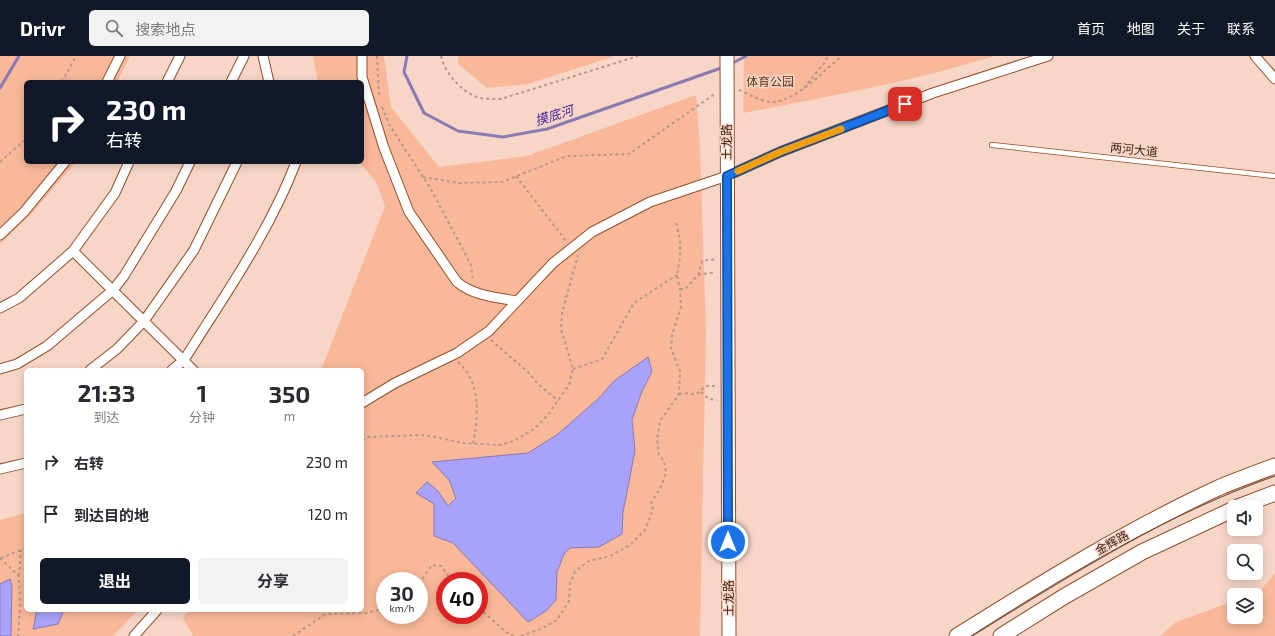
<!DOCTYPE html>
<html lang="zh">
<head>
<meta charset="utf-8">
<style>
  body { margin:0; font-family:"Exo 2","Noto Sans SC",sans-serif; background:#f2f2f3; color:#2b2b33; height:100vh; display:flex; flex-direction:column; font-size:15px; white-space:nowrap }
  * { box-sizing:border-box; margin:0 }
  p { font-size:13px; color:#7c7c81 }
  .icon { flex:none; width:22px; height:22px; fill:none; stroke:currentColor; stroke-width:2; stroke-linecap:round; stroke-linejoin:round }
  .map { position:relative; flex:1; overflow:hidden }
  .drawer { position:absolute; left:24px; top:312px; width:340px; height:244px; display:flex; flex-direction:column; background:#fff; border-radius:6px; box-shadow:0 2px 10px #0003 }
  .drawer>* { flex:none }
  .top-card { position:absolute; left:24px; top:24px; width:340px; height:84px; border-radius:6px; box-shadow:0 2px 10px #0003; background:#111827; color:#fff; overflow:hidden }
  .fabs { position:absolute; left:1227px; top:444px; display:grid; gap:8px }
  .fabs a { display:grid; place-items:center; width:36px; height:36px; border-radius:6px; background:#fff; box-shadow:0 2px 10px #0003; font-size:20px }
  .speed { position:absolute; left:376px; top:516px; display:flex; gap:8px; font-size:20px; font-weight:700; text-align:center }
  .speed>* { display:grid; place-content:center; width:52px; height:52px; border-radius:50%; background:#fff; box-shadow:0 2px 10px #0003; line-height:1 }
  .speed small { font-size:10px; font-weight:400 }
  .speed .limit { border:6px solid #d22; background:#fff; color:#111 }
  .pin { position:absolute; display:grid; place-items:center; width:34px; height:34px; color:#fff; margin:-17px; border-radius:8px; box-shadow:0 2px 6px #0006 }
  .me { position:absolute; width:44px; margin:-22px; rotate:0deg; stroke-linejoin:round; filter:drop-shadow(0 0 3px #0008) }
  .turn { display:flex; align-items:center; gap:14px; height:84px; padding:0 16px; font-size:18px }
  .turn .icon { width:52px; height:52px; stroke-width:2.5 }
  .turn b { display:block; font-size:28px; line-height:34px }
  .eta { display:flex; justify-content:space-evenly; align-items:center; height:68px; text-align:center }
  .eta b { font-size:24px; font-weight:700; line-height:28px }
  .button { display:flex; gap:8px; margin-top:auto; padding:8px 16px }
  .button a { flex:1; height:46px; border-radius:6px; background:#111827; color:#fff; font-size:16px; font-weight:700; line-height:46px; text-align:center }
  .button a+a { background:#f2f2f3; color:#2b2b33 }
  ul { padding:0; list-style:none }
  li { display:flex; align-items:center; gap:12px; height:52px; padding:0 16px }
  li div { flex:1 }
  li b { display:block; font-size:15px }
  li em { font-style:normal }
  header { display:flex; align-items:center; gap:24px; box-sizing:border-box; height:56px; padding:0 20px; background:#111827; color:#fff }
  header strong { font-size:19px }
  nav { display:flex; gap:22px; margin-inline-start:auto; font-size:14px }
  .search { width:280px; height:36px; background:#f2f2f3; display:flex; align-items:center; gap:10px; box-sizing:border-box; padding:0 14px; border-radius:6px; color:#7c7c81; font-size:15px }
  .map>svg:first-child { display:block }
  .green { fill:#f9b899; fill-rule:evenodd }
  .water { fill:#a9a2fa; stroke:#897ab4 }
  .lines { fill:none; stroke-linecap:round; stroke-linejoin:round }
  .stream { stroke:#897ab4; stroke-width:3 }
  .lane-casing { stroke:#954f2a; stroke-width:6 }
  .street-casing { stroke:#954f2a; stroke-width:11 }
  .secondary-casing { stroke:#954f2a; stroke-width:15 }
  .primary-casing { stroke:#954f2a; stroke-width:17 }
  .path { stroke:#b9998a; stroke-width:2; stroke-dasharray:3 3; stroke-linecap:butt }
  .lane { stroke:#fff; stroke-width:4.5 }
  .street { stroke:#fff; stroke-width:9 }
  .secondary { stroke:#fff; stroke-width:13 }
  .primary { stroke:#fff; stroke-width:15 }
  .tram { stroke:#654536; stroke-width:1 }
  .route-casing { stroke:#114b97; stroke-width:10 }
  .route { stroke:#1a73e8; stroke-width:7 }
  .slow { stroke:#f59e0b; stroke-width:7 }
  .labels { text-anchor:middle; stroke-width:3; stroke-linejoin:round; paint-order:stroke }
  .park-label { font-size:12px; fill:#61331d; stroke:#f7d6c7 }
  .street-label { font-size:12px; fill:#3d1e0f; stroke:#f7d6c7 }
  .water-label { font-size:13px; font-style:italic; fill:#4423a0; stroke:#f7d6c7 }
</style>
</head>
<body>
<header>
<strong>Drivr</strong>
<div class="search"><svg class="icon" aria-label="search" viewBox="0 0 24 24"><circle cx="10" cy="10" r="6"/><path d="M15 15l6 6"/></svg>搜索地点</div>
<nav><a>首页</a><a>地图</a><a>关于</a><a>联系</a></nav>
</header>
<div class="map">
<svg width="1275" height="580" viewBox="0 0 1275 580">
  <rect width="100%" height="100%" fill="#f7d6c7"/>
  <path class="green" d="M0,0H130L117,26H26V106H76L31,158L0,188Z
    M313,0H384L391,51L439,111L527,100L696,39L700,91L706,275L700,580H193L183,562L188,554H362V314H321L385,150L376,126L359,106H362V26H318ZM385,525H419V559H385ZM445,525H479V559H445Z
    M458,0H615L528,28L487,32L458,8Z
    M744,0H995C913,25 828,41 743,57Z
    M26,457V554H138L113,580H0V464Z
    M1275,517V580H1160L1176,566L1234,545V561H1256V539H1250L1260,535Z"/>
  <path class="water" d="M648,301L652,315L641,338L632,364L635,395L623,456L622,478L599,491L570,492L564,498L557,516L556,544L546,555L528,566L453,487L434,480V448L416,437L427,426L437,434L448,450L456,442L449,424L432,406L528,397L558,378L599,342L614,325Z
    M10,523L12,530L11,580H0V528Z
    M37,554H64L58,568L33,573Z"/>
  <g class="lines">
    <path class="stream" d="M407,0L404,16L424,57L458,75L503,81L547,73L724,11
      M731,8L746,0
      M0,32L19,0"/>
    <g class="lane-casing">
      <path id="lane" d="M992,89L1275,120"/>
    </g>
    <g class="street-casing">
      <path id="street" d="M263,0L269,26
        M362,0V21L384,92L409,156L457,226C474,240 495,241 516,245
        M1255,0L1275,23
        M107,26L120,0
        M167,26L180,0
        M231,26L244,0
        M0,179L24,156L65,106
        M73,195L193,314
        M0,252L19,242L73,195L115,137L129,106
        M0,313L17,308L47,290L113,234L124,220L176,135L190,106
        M90,314L117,293L144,265L194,194L237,106
        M172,314L184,304C224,240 269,177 296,106
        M362,347L395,327L457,297L489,275L553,207L592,176L650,146L727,120L780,96L933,37L1048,0
        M0,359L26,353
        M0,413L26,407
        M134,580L157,554"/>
    </g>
    <g class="secondary-casing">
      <path id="secondary" d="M727,0L729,580"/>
    </g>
    <g class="primary-casing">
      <path id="primary" d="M1238,451L1275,437
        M957,580C1042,527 1127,474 1218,432C1237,424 1256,417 1275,410
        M1001,580L1065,540L1142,496L1234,453"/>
    </g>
    <path class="path" d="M377,0L379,41
      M441,0C444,16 463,38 480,42C486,43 494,43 501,43L638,0
      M62,26L76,0
      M804,32L825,6L828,0
      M739,34C749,38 763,47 774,46C799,43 823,15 842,0
      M382,51L390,70L431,133L471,209L473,225
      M0,106L26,83
      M516,120L566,185
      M423,121L459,127L502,126L567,100L629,98L716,37
      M698,219L716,216
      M680,233H685L698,219L702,205L716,203
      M491,284L528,316L537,327L558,345
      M458,306C482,328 478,359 473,389
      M573,313L602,303L634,247L677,219
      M701,336L709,343L717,344
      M679,338C692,335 694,344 705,330H717
      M362,384L369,381L420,379L435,381L463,387L500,389L514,385L534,373L547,360L569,329L573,313L561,273L562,257L578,199
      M0,502L19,520L20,552L18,580
      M1,502L26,492
      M19,520L21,494
      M419,528L432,509L441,510L452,525
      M479,552L506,576L514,580
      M293,580L326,558L366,557L385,552
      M521,580L543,572L557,564L569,545L570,528L575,515L589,505L610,500L630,489L645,474L653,453L651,447L662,429L666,416L664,405L659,399L657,384L660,365L679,338L680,315L671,293L672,279L681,251L680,233L677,219L680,201V184L676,166"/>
    <use href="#lane" class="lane"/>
    <use href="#street" class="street"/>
    <use href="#secondary" class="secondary"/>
    <use href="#primary" class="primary"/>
    <path class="tram" d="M971,580C1067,519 1167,458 1275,420"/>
  </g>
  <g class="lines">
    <g class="route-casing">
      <path id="route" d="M728,486L727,120L780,96L905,48"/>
    </g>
    <use href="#route" class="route"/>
    <path class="slow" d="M738,115L780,96L841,73"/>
  </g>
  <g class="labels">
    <g class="park-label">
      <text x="770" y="30">体育公园</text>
    </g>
    <g class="street-label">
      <text transform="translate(727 86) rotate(-90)" y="4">土龙路</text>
      <text transform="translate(1134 94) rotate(6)" y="4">两河大道</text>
      <text transform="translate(1112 487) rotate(-29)" y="4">金辉路</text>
      <text transform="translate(729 542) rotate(-90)" y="4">土龙路</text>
    </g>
    <g class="water-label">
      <text transform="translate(554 59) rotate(-17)" y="5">摸底河</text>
    </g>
  </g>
</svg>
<div class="fabs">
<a><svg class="icon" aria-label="sound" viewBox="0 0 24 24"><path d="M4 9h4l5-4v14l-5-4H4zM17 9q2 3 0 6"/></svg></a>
<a><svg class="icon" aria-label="search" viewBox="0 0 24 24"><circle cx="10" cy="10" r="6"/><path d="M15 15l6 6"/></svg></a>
<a><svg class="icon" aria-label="layers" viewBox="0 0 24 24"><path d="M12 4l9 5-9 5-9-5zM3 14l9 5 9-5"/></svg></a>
</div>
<div class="speed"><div>30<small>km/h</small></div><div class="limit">40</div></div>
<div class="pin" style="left:905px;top:48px;background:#d93025"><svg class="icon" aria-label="arrive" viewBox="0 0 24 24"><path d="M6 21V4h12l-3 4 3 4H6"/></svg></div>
<svg class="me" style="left:728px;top:486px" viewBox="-20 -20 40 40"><circle r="17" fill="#1a73e8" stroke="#fff" stroke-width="3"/><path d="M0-11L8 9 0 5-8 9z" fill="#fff"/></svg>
<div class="top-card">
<div class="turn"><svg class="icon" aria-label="right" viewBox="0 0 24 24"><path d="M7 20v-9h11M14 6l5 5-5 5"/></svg><div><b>230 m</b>右转</div></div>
</div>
<section class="drawer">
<div class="eta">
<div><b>21:33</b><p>到达</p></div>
<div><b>1</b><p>分钟</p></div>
<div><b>350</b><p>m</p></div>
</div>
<ul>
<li><svg class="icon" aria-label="right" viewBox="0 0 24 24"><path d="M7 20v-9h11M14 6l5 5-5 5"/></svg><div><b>右转</b></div><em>230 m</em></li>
<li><svg class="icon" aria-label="arrive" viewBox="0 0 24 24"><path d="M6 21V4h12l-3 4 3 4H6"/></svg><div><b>到达目的地</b></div><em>120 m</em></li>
</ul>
<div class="button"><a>退出</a><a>分享</a></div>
</section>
</div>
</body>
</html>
